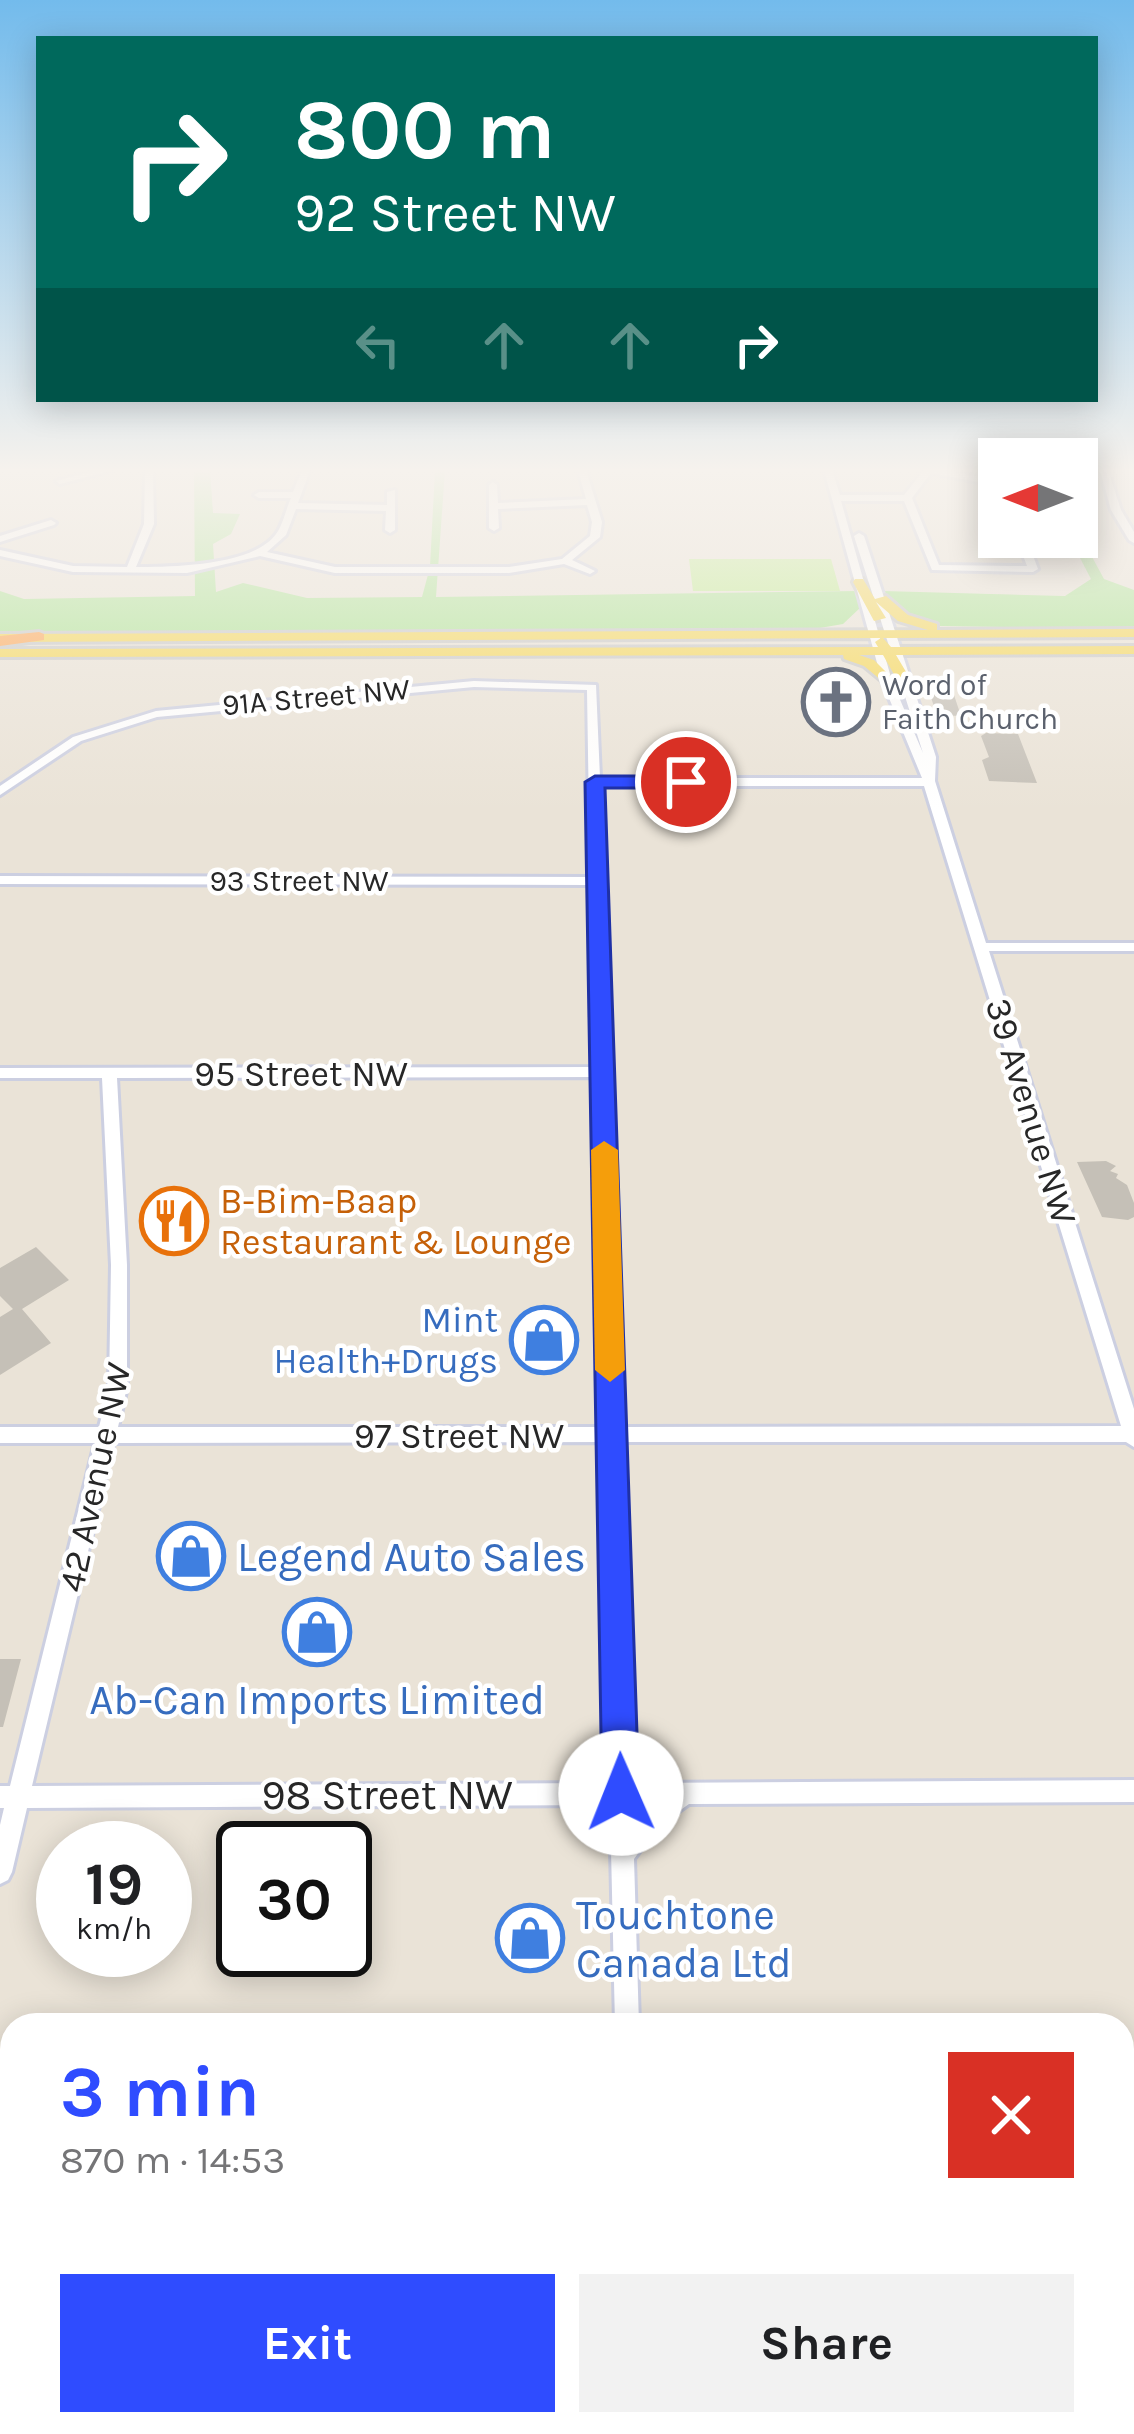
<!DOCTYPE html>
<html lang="en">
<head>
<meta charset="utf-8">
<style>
  body { margin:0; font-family:Karla,sans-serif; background:#f2f2f2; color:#202124; height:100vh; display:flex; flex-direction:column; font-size:45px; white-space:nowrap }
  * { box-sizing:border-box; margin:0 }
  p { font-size:39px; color:#757577 }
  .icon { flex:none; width:66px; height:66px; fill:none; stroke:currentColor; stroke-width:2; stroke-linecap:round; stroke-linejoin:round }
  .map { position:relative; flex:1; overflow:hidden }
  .sheet { position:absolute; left:0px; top:2013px; width:1134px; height:423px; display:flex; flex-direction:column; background:#fff; border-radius:36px 36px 0 0; box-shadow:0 6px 30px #0003 }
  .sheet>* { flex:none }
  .guide { position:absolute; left:36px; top:36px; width:1062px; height:366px; border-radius:0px; box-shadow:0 6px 30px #0003; background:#00695c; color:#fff; overflow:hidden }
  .needle { width:78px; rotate:270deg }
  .tools { position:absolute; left:978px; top:438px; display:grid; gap:24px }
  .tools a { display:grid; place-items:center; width:120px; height:120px; border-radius:0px; background:#fff; box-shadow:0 6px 30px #0003; font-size:60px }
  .speed { position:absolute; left:36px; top:1821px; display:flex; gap:24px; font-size:60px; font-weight:700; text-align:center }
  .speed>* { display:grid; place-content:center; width:156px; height:156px; border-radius:50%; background:#fff; box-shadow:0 6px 30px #0003; line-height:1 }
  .speed small { font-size:30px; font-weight:400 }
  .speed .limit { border:6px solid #111; border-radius:18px; background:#fff; color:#111 }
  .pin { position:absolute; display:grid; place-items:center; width:102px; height:102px; color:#fff; margin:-51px; border:6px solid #fff; border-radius:50%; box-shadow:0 3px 12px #0007 }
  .me { position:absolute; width:132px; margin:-66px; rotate:359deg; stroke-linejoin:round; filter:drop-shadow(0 0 9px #0008) }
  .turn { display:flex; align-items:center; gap:42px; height:252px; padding:0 60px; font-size:54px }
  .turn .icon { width:156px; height:156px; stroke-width:2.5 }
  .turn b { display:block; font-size:84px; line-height:102px }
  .lanes { display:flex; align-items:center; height:114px; padding:0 60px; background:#0003; justify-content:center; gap:60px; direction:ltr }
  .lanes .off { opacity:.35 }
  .round { display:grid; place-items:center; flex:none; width:126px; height:126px; border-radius:0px; background:#f2f2f2 }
  .head { display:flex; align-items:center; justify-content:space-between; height:204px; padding:0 60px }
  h1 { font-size:72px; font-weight:700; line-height:90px; color:#2f4cff }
  .primary-button { display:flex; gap:24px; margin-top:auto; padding:24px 60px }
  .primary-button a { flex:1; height:138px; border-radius:0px; background:#2f4cff; color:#fff; font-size:48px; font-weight:700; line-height:138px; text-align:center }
  .primary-button a+a { background:#f2f2f2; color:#202124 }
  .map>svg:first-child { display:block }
  .green { fill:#a9e490 }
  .pitch { fill:#beed8b }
  .building { fill:#c5c0b7 }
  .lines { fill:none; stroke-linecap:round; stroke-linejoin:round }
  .minor-casing { stroke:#cccfe1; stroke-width:6 }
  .major-casing { stroke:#c7c7c7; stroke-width:6 }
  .highway-casing { stroke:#c7c7c7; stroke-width:6 }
  .minor { fill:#fff; fill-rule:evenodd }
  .major { fill:#f6d751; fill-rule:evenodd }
  .highway { fill:#ffa34d; fill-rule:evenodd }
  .route { fill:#2f4cff; stroke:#1f31a6; stroke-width:3 }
  .slow { fill:#f59e0b }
  .labels { text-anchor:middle; stroke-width:9; stroke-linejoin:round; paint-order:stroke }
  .far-worship-label { font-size:30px; fill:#5b616d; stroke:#fff; text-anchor:start }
  .far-street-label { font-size:30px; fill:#272727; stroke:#fff }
  .street-label { font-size:36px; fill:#272727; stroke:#fff }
  .food-label { font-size:36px; fill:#c56008; stroke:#fff; text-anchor:start }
  .shop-label { font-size:36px; fill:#366cbe; stroke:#fff; text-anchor:end }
  .near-shop-label { font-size:42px; fill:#366cbe; stroke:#fff; text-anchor:start }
  .near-street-label { font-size:42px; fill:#272727; stroke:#fff }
</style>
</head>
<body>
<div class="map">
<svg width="1134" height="2434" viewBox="0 0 1134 2434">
  <rect width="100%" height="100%" fill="#eae3d7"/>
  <path class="green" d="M194,470H210L213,513L240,514L231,534L213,544L216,592L243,583L307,598L422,597L430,567L435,470H445L436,597L858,591L861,607L843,624L814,629L0,633V591L24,599L195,596Z
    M1077,529L1104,579L1134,590V629L940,626L910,618L883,591L1065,596L1091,579L1069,537H1077Z"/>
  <path class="pitch" d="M689,559H831L840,591H693Z"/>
  <path class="building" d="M950,683L961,716L937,715L927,686Z
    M852,691L858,714L819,713L815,692Z
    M986,733L1018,734L1037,783L989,781L982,760L989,757L981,736Z
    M1106,1161L1116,1166L1110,1171L1118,1174L1116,1178L1127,1185L1134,1203V1217L1128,1220L1102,1217L1077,1162Z
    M36,1247L69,1280L22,1309L51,1343L0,1375V1317L13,1309L0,1296V1268Z
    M0,1659H21L3,1727H0Z"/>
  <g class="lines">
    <g class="minor-casing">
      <path id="minor" d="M98,470H113L60,484L56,481Z
        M145,470H153L154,524L136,567C172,567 253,566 276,534C283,525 286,509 291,498H259L254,495L259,492H293L302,470H310L298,503L387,505V492L395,490V530L390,533L385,530L386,511L296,509L286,535L267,552L335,567H509L562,559L590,536L592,522L587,505L498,509L499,528L494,531L489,528V485L493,482L497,485L498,503L586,499L578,470H586L602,522L600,537L572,560L595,571L590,574L564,564L509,573H335L260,556L187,573L73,572L0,556V550L73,566L127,567L144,524Z
        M824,470H832L840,495H904L924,470H941L999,480V486L931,473L912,498L939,565L1027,566L1016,537H1026L1038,569L1033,572L932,570L904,501H841L892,681L923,753L854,536L859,533L864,536L936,757L935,781L986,943H1134V951H989L1134,1409V1447L1126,1442H621L632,1783L1134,1780V1802L689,1804L658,1826L634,1859L639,2025H615L610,1805L27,1808L12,1872L8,1880L0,1884V1825L4,1808H0V1786H10L95,1443H0V1427H99L109,1387L111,1265L102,1078H0V1068L594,1067L591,885L0,884V876L590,877L587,690L474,687L157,717L81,741L0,795V786L73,737L156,711L474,681L596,685L600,778H922L882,681ZM601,786H924L1121,1426L621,1427ZM595,1077L602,1427H118L127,1387V1265L117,1078ZM602,1442L610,1783L32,1786L114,1443ZM633,1805H650L633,1822Z
        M1100,470H1108L1121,510L1134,532V543L1129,540L1111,510Z
        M51,520L56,523L54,525L0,542V536Z
        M623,2424H651L652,2434H622Z"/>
    </g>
    <g class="major-casing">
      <path id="major" d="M855,579H863L875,599L886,596L908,615L937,624V630L1134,629V637L883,638L891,647L1134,646V654L896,655L918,692L911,696L904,692L883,655H859L874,660L892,678V684L887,685L864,666L844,659L843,655L0,657V649L878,647L875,642L881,638L0,642V634L928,630L898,621L876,602L886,618L874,621L853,582Z"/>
    </g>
    <g class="highway-casing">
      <path id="highway" d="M39,632L44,634V640L0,646V636Z"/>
    </g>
    <use href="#minor" class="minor"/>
    <use href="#major" class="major"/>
    <use href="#highway" class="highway"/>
  </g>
  <linearGradient id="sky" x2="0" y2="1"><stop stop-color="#73bbec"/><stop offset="0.58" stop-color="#f6f2ed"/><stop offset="1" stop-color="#f6f2ed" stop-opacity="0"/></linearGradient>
  <rect width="1134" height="811" fill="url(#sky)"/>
  <path class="route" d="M595,776H686L696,782L686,788H605L639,1793L634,1806L621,1812L608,1806L602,1793L585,782Z"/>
  <path class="slow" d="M604,1141L618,1150L625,1370L610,1382L595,1370L591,1150Z"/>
  <defs>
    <g id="church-ring" transform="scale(3.45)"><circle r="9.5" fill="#fff" stroke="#6b7280" stroke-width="1.5"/><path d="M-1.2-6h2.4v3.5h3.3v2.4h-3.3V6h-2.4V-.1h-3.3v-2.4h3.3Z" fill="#6b7280"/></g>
    <g id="restaurant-ring" transform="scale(3.45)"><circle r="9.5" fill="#fff" stroke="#e8710a" stroke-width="1.5"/><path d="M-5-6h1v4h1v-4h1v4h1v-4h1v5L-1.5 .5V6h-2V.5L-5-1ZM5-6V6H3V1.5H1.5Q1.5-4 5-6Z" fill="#e8710a"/></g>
    <g id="shop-ring" transform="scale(3.45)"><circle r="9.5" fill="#fff" stroke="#3f7fe0" stroke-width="1.5"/><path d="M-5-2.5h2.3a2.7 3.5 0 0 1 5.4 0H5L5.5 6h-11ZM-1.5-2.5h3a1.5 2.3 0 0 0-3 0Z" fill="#3f7fe0"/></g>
  </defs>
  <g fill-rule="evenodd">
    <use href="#church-ring" x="836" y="702"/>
    <use href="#restaurant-ring" x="174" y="1221"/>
    <use href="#shop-ring" x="544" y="1340"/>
    <use href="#shop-ring" x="191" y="1556"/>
    <use href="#shop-ring" x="317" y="1632"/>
    <use href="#shop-ring" x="530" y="1938"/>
  </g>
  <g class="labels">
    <g class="far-worship-label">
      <text x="882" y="695">Word of<tspan x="882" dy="34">Faith Church</tspan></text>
    </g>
    <g class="far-street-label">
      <text transform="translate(316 697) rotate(-5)" y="10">91A Street NW</text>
      <text x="299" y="891">93 Street NW</text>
    </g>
    <g class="street-label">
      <text x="301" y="1086">95 Street NW</text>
      <text transform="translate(1032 1111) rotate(73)" y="13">39 Avenue NW</text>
      <text x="459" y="1448">97 Street NW</text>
      <text transform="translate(94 1477) rotate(-78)" y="13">42 Avenue NW</text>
    </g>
    <g class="food-label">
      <text x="220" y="1213">B-Bim-Baap<tspan x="220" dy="41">Restaurant &amp; Lounge</tspan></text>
    </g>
    <g class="shop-label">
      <text x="498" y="1332">Mint<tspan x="498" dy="41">Health+Drugs</tspan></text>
    </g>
    <g class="near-shop-label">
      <text x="237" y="1571">Legend Auto Sales</text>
      <text x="317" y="1714" text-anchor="middle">Ab-Can Imports Limited</text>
      <text x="576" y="1929">Touchtone<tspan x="576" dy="48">Canada Ltd</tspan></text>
    </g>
    <g class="near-street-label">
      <text x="387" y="1809">98 Street NW</text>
    </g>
  </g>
</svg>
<div class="tools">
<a><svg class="needle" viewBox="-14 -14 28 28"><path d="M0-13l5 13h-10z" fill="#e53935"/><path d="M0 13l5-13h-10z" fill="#757577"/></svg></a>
</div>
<div class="speed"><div>19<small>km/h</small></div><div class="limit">30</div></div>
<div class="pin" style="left:686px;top:782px;background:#d93025"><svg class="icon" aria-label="arrive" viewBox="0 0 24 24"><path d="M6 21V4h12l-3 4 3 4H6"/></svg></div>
<svg class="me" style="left:621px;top:1793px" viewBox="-20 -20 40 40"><circle r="19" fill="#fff"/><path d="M0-13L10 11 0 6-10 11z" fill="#2f4cff"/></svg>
<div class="guide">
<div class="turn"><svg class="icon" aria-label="right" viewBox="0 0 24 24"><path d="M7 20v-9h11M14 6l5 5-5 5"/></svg><div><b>800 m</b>92 Street NW</div></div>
<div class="lanes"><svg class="icon off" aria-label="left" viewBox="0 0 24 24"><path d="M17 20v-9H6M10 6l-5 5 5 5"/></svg><svg class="icon off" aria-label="ahead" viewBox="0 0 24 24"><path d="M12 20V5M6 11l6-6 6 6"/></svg><svg class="icon off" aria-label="ahead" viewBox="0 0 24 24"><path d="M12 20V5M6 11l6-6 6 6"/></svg><svg class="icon" aria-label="right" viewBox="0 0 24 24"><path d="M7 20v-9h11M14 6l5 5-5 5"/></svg></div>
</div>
<section class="sheet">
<div class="head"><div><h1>3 min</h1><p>870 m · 14:53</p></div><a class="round" style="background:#d93025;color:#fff"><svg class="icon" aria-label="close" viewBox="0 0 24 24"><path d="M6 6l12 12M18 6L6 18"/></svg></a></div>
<div class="primary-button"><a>Exit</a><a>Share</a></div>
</section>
</div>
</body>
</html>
